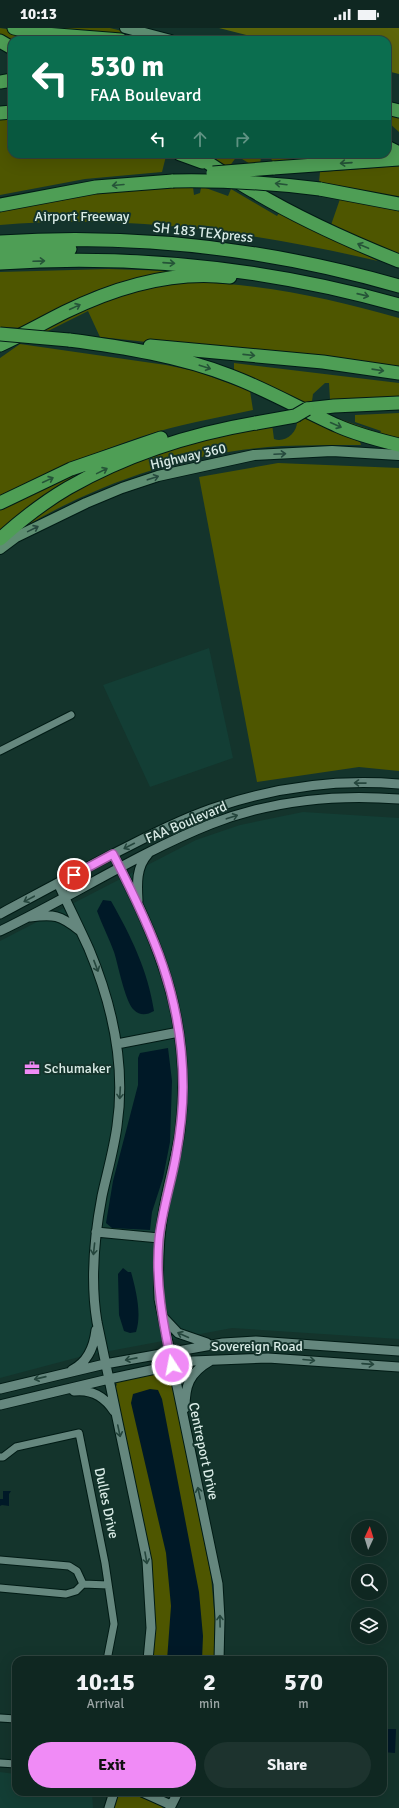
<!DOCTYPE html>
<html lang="en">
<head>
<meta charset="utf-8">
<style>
  body { margin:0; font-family:Signika,sans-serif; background:#1d332e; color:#f1f3f6; height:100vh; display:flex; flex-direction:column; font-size:15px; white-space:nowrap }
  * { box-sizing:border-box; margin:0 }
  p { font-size:13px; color:#9ba5a5 }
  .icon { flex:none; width:22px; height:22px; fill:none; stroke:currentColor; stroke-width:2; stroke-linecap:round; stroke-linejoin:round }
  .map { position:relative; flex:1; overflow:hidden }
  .sheet { position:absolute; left:12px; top:1628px; width:375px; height:140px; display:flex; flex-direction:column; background:#0f2721; border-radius:12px; box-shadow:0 4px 16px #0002,0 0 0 1px #2f443f }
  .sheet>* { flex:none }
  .banner { position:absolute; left:8px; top:8px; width:383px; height:122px; border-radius:12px; box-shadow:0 4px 16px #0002,0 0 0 1px #2f443f; background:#0b6e4f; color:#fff; overflow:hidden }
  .needle { width:26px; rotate:4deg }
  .tools { position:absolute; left:351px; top:1492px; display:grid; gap:8px }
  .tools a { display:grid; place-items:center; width:36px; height:36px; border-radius:50%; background:#0f2721; box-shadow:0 4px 16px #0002,0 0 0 1px #2f443f; font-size:20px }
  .pin { position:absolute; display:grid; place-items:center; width:34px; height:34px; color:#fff; margin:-17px; border:2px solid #fff; border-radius:50%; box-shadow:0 1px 4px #0007 }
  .me { position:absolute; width:44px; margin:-22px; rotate:349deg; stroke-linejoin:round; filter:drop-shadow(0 0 3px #0008) }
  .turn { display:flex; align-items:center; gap:14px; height:84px; padding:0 16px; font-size:18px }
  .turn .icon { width:52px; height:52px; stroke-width:2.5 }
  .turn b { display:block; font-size:28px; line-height:34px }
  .lanes { display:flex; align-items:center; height:38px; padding:0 16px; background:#0003; justify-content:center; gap:20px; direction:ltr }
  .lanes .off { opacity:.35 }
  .eta { display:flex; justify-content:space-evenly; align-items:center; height:68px; text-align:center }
  .eta b { font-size:24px; font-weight:800; line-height:28px }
  .action { display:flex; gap:8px; margin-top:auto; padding:8px 16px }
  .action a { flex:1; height:46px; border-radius:24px; background:#f08bf6; color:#111; font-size:16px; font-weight:800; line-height:46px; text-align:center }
  .action a+a { background:#1d332e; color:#f1f3f6 }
  .status { display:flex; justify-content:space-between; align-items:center; height:28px; padding:0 20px; background:#0f2721; direction:ltr }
  .status svg { height:11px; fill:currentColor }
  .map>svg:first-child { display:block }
  .built { fill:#133e35 }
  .green { fill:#4e5600 }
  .forest { fill:#5d660a }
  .water { fill:#001927 }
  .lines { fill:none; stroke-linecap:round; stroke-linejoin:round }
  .minor-casing { stroke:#001b15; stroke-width:9 }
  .tertiary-casing { stroke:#001b15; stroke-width:11 }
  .secondary-casing { stroke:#001b15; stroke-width:12 }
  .motorway-casing { stroke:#001b15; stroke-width:15 }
  .minor { stroke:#65877e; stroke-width:7 }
  .tertiary { stroke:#65877e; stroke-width:9 }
  .secondary { stroke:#5e8e72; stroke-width:10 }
  .motorway { stroke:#4e9e55; stroke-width:13 }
  .motorway-bridge-casing { stroke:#001b15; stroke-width:15; stroke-linecap:butt }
  .motorway-bridge { stroke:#4e9e55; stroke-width:13 }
  .oneway { stroke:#255438 }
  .oneway2 { stroke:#264a3e }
  .oneway3 { stroke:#24453c }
  .route-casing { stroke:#9c5aa0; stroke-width:10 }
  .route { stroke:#f08bf6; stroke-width:7 }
  .labels { text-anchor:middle; stroke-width:4; stroke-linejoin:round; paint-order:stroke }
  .street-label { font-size:14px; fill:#d9ebe6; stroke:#14342c }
  .poi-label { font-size:14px; fill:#d9ebe6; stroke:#14342c; text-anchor:start }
</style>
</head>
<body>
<div class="status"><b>10:13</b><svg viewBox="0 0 49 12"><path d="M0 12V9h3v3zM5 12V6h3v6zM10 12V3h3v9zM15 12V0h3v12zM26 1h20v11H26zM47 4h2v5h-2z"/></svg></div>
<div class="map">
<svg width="399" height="1780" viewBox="0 0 399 1780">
  <rect width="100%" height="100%" fill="#14342c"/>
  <path class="built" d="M209,620L233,730L150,759L103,657Z
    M303,784L399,790V1311L232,1300L83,1328L0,1350V913L196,812L240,797Z
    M0,1744L16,1746V1764H92L93,1780H0Z"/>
  <path class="green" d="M0,0L77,12H12V14L0,7Z
    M33,0H110L122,3L121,9Z
    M387,83L399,86V104L388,94L387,96Z
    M12,90V126H163L166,128L162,144L85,151L0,167V91Z
    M204,126H264L261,129L260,137H252L237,128L229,139Z
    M271,126H358L357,130L272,136Z
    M399,138V170L319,154L320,144Z
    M179,159H193L194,167L200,165L201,160L203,159L228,168L231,161L277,188L279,185L378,233C254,204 127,186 0,197V182C60,170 119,161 179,159Z
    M340,171L399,183V226L331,197Z
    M108,241L172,243L171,246L126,253L94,263L49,286L24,300L0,299V244Z
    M187,254C260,255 329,270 399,290V341L100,309L88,283L46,304L41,303L113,269L167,256Z
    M20,316L166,337L195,343L250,363L253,382C215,390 177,397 140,409C93,425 45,445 0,468V330Z
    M234,335L399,355V369L330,372L329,355H325L313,366L312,373L301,375L234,343Z
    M399,385V411L358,400L331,388L380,405L381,403L355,394V387Z
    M300,391H307L360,414L361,417C334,417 308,417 282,418C193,423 102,453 26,498L24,496L46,479L117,440L191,414L272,396L274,411C285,415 297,405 297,394H301Z
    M103,434L0,506V482L51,457Z
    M278,435L399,440V743L359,739L257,754L199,449Z
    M166,1343L171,1351L211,1548L215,1593L214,1632H152C159,1578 149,1526 138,1472C130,1435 122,1397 115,1359L117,1357L116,1355L119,1353Z
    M118,1764H127L160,1777L163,1780H113Z"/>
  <path class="forest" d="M219,0H399V46L387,43V12H266Z"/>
  <path class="water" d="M103,872L111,873C131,908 148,943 154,983C147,987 140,988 134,982C125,974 118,936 114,924C109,910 102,897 97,883Z
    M168,1020L172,1053L170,1114L163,1150L152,1184L150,1202L112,1200L106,1195L113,1153L138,1057V1030L140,1025Z
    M123,1240L128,1244H131C136,1262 142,1286 136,1304L130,1305L124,1303L119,1287L118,1246Z
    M150,1361L158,1362L162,1371L199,1564L203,1608L202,1632H167L171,1578L166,1525L131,1375L133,1366Z
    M3,1463H11L9,1466V1478L2,1477L0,1478V1471H3Z
    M383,1701H396L395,1725L383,1724Z"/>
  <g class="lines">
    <g class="minor-casing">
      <path id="minor" d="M0,723L71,687
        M0,1429H3L16,1419L79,1405L105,1535L114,1596L107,1632
        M0,1532L69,1538L77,1543L83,1556
        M0,1560L66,1566L76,1563L83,1556L108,1557
        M0,1690L16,1691
        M0,1735L16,1736"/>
    </g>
    <g class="tertiary-casing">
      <path id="tertiary" d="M113,826C161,919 193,996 180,1103C176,1132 167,1158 163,1186C158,1214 158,1242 159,1271L218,1556L220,1591L219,1632
        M58,855C68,877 79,899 89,921C112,976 126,1037 117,1098C114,1121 107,1145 102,1168C94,1210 90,1252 97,1294L147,1533L151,1600L148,1632
        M138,873C137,856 136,839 148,826
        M0,886C43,863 85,840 129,818C158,803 188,788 220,778C278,759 338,751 399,756
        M30,889C54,886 60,887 79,902
        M0,903C71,869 138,825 211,796C270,773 336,766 399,771
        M117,1016L179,1004
        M96,1204L159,1210
        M163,1289L178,1305L207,1315
        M72,1342C88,1334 94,1319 96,1302
        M0,1361L105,1336L223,1315L256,1313L399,1323
        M74,1363C91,1361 105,1369 114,1383
        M0,1377L109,1351L193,1333L268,1330L399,1339
        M185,1380C185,1358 189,1345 210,1333
        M142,1764L171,1777
        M109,1780L114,1764
        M170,1780L178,1764"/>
    </g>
    <g class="secondary-casing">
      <path id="secondary" d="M125,0L171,12
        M0,521L16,509L86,475L122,460L158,448L254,427L332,423L399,427"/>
    </g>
    <g class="motorway-casing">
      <path id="motorway" d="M14,0L45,6L121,12
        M0,13L12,20
        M0,54L12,52
        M387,80L399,83
        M0,85L12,84
        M387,119L399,125
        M180,126L202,134
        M194,126C214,138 233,152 253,163C300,191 349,213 399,233
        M273,140L399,131
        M320,161L399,176
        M0,177L96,159L173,153
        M0,214C134,205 270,221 399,258
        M0,224L70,221
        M0,235C135,226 268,240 399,277
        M69,312C123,319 180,328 231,348C268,362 302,382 338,398C358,407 379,412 399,417
        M0,317C22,307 43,295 65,284C116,259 173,242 230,249
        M150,318L323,334L399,345
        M307,381L334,378L399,375
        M0,475L71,441L161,410
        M0,511C21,492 44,474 68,460C126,427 191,406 256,395"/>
    </g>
    <use href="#minor" class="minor"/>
    <use href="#tertiary" class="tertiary"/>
    <use href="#secondary" class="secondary"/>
    <use href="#motorway" class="motorway"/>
    <g class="motorway-bridge-casing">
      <path id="motorway-bridge" d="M213,145L273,140
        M173,153C223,152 271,155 320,161
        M0,306L69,312
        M256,395L295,388L307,381"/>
    </g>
    <use href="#motorway-bridge" class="motorway-bridge"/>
  </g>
  <defs><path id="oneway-shaft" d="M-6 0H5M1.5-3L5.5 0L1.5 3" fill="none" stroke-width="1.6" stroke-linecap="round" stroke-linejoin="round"/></defs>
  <g class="oneway">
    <use href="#oneway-shaft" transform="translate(346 135) rotate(176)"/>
    <use href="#oneway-shaft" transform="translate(281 156) rotate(-173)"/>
    <use href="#oneway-shaft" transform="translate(118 157) rotate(175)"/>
    <use href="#oneway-shaft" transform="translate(363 218) rotate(-157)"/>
    <use href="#oneway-shaft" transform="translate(39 233) rotate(-2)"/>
    <use href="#oneway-shaft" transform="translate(169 235) rotate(4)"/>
    <use href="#oneway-shaft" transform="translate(363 267) rotate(13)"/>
    <use href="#oneway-shaft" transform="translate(75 279) rotate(-25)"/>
    <use href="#oneway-shaft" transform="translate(249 327) rotate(6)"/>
    <use href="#oneway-shaft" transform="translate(205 339) rotate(18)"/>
    <use href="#oneway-shaft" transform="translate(378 342) rotate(8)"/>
    <use href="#oneway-shaft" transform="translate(336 397) rotate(24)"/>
    <use href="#oneway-shaft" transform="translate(102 443) rotate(-26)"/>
    <use href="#oneway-shaft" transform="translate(48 452) rotate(-25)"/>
  </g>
  <g class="oneway2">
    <use href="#oneway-shaft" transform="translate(280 426) rotate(-3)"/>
    <use href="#oneway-shaft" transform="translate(153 450) rotate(-18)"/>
    <use href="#oneway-shaft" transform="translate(33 501) rotate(-26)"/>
  </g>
  <g class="oneway3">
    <use href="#oneway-shaft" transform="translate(360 755) rotate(-179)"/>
    <use href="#oneway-shaft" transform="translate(232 789) rotate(-18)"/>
    <use href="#oneway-shaft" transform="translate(129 818) rotate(153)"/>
    <use href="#oneway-shaft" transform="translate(29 871) rotate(152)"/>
    <use href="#oneway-shaft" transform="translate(96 938) rotate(69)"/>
    <use href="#oneway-shaft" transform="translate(120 1065) rotate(93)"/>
    <use href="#oneway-shaft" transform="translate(94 1221) rotate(96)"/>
    <use href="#oneway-shaft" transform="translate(183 1307) rotate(-156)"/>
    <use href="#oneway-shaft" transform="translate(131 1331) rotate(169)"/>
    <use href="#oneway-shaft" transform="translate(309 1332) rotate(5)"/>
    <use href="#oneway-shaft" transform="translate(368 1336) rotate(4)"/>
    <use href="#oneway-shaft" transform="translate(40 1350) rotate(167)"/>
    <use href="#oneway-shaft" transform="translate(119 1403) rotate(78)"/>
    <use href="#oneway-shaft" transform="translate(199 1465) rotate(-102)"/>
    <use href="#oneway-shaft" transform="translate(146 1530) rotate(80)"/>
    <use href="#oneway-shaft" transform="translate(220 1593) rotate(-91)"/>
  </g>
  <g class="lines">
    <g class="route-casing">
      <path id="route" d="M74,847L113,826C153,904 183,969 183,1059C183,1082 180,1106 176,1128C171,1156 162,1183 159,1211C155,1255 163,1295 172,1337"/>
    </g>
    <use href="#route" class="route"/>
  </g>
  <defs>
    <g id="office-bare" transform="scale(1.2)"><path d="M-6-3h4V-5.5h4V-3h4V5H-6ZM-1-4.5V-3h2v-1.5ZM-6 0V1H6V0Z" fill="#f08bf6" stroke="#14342c" stroke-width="2.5" paint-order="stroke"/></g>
  </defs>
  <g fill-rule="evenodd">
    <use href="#office-bare" x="32" y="1040"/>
  </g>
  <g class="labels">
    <g class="street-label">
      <text x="82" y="193">Airport Freeway</text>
      <text transform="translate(203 204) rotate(6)" y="5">SH 183 TEXpress</text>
      <text transform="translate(188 428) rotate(-13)" y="5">Highway 360</text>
      <text transform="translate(186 794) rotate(-23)" y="5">FAA Boulevard</text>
      <text x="257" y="1323">Sovereign Road</text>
      <text transform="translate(204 1423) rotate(78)" y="5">Centreport Drive</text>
      <text transform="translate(107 1475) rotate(78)" y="5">Dulles Drive</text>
    </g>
    <g class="poi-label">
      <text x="44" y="1045">Schumaker</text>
    </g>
  </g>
</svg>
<div class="tools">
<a><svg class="needle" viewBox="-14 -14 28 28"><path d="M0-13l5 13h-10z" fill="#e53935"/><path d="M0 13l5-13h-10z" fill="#9ba5a5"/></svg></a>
<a><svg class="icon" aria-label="search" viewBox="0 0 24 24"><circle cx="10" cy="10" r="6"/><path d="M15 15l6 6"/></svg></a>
<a><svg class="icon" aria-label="layers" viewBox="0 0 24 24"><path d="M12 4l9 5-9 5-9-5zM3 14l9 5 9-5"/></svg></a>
</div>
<div class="pin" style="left:74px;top:847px;background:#d93025"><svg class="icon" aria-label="arrive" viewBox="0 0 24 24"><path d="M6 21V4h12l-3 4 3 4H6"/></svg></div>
<svg class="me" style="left:172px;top:1337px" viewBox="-20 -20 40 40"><circle r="17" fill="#f08bf6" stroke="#fff" stroke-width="3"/><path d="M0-11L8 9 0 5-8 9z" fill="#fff"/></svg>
<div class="banner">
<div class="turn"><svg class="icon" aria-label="left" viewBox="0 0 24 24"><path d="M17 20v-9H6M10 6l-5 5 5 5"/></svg><div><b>530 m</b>FAA Boulevard</div></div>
<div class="lanes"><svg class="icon" aria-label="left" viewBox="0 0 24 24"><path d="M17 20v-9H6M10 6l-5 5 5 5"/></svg><svg class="icon off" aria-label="ahead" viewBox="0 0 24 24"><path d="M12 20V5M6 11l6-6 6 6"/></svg><svg class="icon off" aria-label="right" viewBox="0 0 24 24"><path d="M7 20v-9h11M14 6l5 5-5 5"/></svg></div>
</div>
<section class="sheet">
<div class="eta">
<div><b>10:15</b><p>Arrival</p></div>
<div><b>2</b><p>min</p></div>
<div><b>570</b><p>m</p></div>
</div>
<div class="action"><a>Exit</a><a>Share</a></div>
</section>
</div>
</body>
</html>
